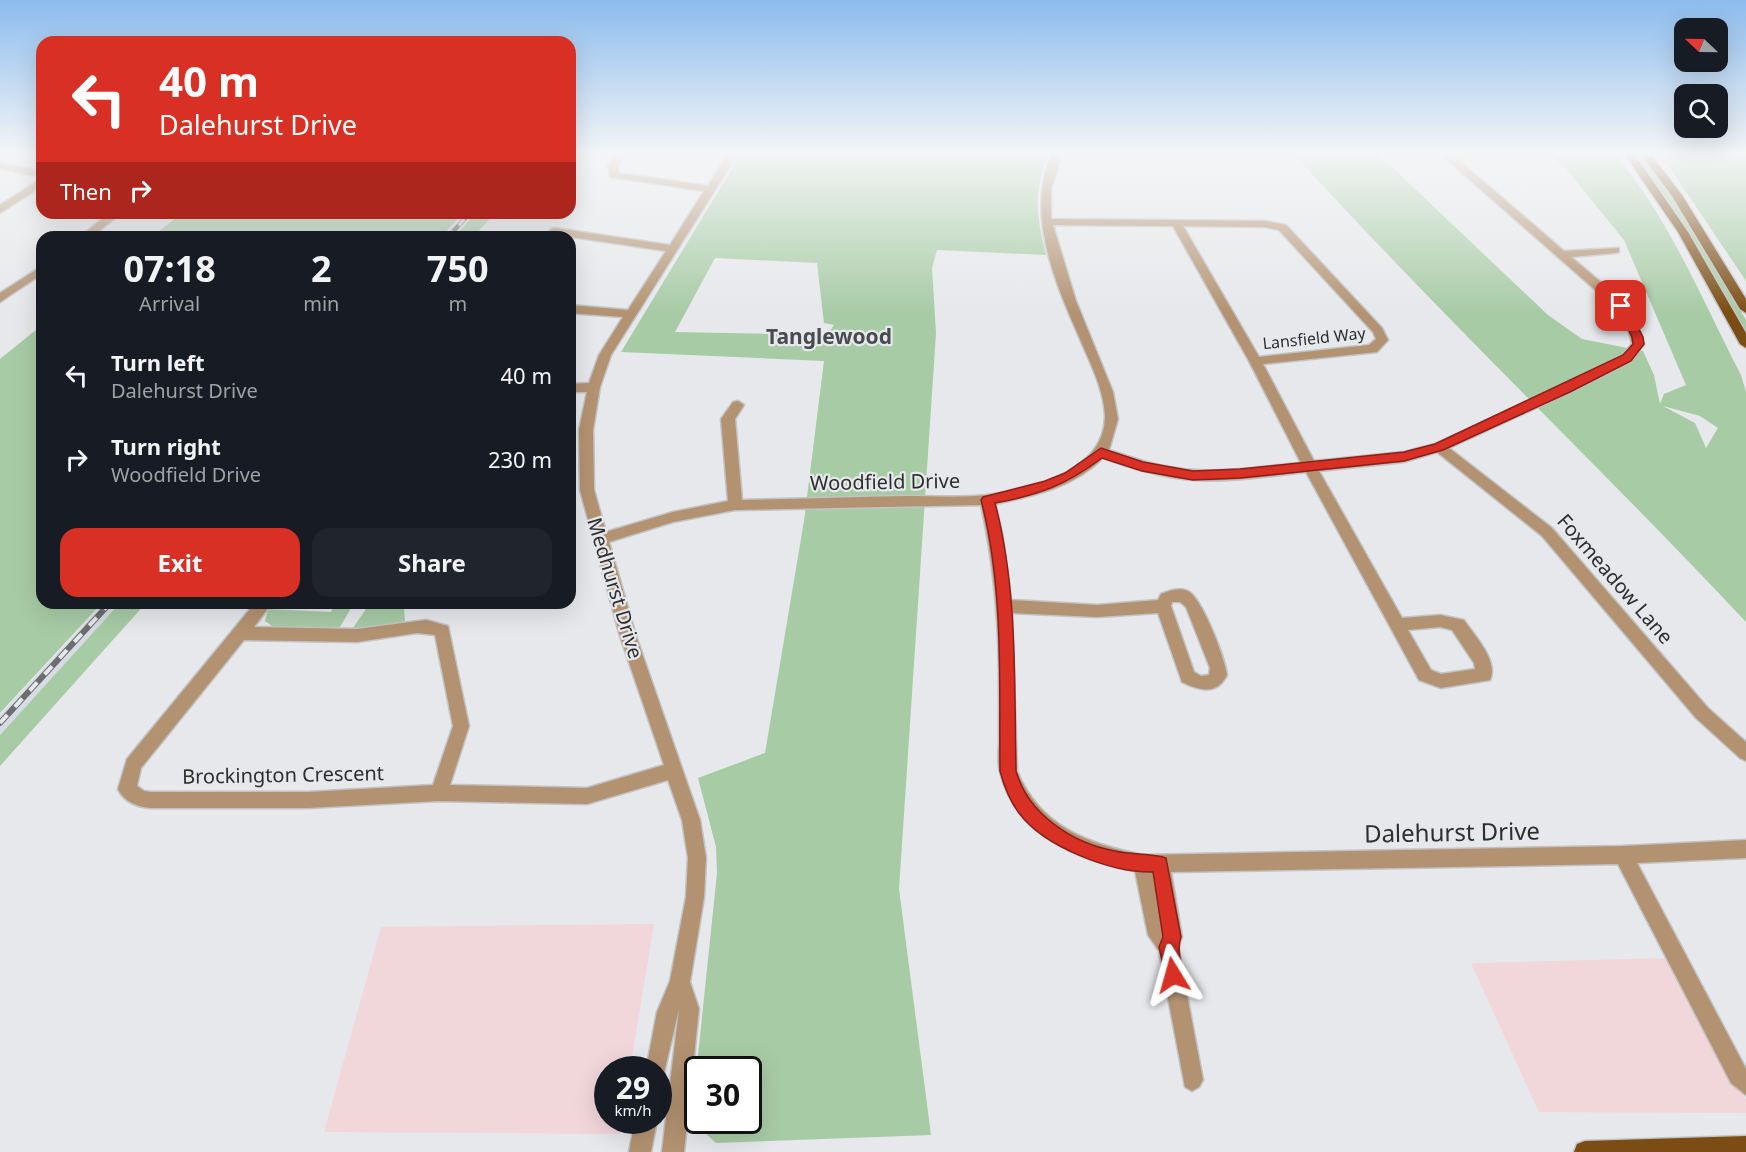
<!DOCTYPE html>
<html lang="en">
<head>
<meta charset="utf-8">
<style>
  body { margin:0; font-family:"Noto Sans",sans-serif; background:#20242c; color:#f1f3f6; height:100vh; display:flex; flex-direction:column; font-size:22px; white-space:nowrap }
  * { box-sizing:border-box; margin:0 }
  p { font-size:20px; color:#9ea1a6 }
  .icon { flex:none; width:33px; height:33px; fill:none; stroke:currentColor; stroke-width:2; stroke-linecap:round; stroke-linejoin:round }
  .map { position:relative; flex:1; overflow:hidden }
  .panel { position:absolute; left:36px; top:231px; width:540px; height:378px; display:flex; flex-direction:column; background:#171b24; border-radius:18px; box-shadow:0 6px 24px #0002 }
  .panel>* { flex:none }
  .guide { position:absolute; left:36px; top:36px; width:540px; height:183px; border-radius:18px; box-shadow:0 6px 24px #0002; background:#d93025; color:#fff; overflow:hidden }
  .needle { width:39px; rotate:292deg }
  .controls { position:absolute; left:1674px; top:18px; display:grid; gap:12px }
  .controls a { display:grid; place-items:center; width:54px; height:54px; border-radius:12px; background:#171b24; box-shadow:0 6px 24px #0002; font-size:30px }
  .speed { position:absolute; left:594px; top:1056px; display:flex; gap:12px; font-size:30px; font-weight:700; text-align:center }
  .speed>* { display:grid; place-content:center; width:78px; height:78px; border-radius:50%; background:#171b24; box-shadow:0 6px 24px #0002; line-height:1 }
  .speed small { font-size:15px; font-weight:400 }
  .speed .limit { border:3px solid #111; border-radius:9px; background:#fff; color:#111 }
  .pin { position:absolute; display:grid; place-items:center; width:51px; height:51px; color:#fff; margin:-26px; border-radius:12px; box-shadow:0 3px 9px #0006 }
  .me { position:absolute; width:66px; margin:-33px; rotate:352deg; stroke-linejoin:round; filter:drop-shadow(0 0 4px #0008) }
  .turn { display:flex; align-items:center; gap:21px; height:126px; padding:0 24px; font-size:27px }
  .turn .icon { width:78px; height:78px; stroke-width:2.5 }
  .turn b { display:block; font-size:42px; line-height:51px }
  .then { display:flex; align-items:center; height:57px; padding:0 24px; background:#0003; gap:12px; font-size:22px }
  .eta { display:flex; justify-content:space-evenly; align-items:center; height:102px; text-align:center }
  .eta b { font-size:36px; font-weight:700; line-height:42px }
  .button { display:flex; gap:12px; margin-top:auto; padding:12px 24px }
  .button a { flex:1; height:69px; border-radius:18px; background:#d93025; color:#fff; font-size:24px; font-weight:700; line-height:69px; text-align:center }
  .button a+a { background:#20242c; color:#f1f3f6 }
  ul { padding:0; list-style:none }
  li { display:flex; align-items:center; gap:18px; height:84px; padding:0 24px }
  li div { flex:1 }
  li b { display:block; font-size:22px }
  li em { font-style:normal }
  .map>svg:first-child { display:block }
  .commercial { fill:#f1d6da }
  .built { fill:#d7dbe5 }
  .green { fill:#a7cba5; fill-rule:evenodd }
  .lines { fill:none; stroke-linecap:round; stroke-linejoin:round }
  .minor-casing { stroke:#c1c3c5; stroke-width:3 }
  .major-casing { stroke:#c1c3c5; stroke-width:3 }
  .minor { fill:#b39271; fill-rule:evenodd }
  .major { fill:#7b4d14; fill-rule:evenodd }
  .rail-far1-casing { stroke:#6c6d6e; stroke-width:4.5 }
  .rail-casing { stroke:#6c6d6e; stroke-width:6 }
  .rail-far1 { stroke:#e6e8eb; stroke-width:3; stroke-dasharray:8; stroke-linecap:butt }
  .rail { stroke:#e6e8eb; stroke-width:4; stroke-dasharray:11; stroke-linecap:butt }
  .route { fill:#d93025; stroke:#8d1f18; stroke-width:1.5 }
  .labels { text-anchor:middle; stroke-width:4.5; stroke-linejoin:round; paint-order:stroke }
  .far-street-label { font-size:16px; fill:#2e2e2f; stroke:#e6e8eb }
  .street-label { font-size:20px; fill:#2e2e2f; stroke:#e6e8eb }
  .neighbourhood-label { font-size:21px; font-weight:bold; fill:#494b4d; stroke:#e6e8eb }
  .near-street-label { font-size:24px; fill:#2e2e2f; stroke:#e6e8eb }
</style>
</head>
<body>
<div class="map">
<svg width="1746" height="1152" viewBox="0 0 1746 1152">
  <rect width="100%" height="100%" fill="#e6e8eb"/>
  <path class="commercial" d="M654,924L630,1069L608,1070V1120L622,1121L620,1134L324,1132L381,927Z
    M1671,958L1746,1100V1113L1539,1112L1471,963Z"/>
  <path class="built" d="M104,603H120L0,735V715Z"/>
  <path class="green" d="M742,152H1049C1033,193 1036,213 1046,255L937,250L932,268L936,333L899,889L931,1135L716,1143L701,1129L698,1121L748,1120V1070H698L697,1118L693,1104L717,873L716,847L698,778L765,753L804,521L824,361L621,352ZM715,258L817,263L824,323L834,325L827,335L675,332Z
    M1292,152H1376L1548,315L1582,339L1643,351L1654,375L1660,404L1664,394L1686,385L1624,240L1568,171L1547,152H1613C1669,217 1702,300 1741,375L1746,392V622C1597,463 1438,313 1292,152ZM1663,406L1700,416L1718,428L1706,448L1695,423Z
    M1633,152H1639C1681,203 1712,263 1746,320V332L1684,225Z
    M1657,152H1746V281L1666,162Z
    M182,213H463L441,237H152Z
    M476,213H495L473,237H454Z
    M42,325V603H102L0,713V359Z
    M120,603H146L0,766V735Z
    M335,603H354L340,627L275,628L265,621L268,609L331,612Z
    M389,603H393L391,608H404L405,621L377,628H353L368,606L385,608Z"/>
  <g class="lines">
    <g class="minor-casing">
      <path id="minor" d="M619,152H629L618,165L619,173L708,186L729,152H739L611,355L600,387L593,430L594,490L606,532L673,512L728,501L721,419L733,402L738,401L744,405L735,419L742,500C796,499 851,497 905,496C932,496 960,498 987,495C1031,490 1105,472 1105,416C1104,389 1090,363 1080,339C1055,282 1024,212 1053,152H1063L1051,188V219L1265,221L1286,225L1382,328L1388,340L1377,352L1263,364L1314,461L1404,452L1435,444L1562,386L1623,355L1632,344L1628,328L1616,308L1438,152H1449L1564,251L1619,248V252L1615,253L1571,257C1601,283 1634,304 1644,344L1631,361L1570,392L1449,448L1552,528L1708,708L1746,742V761L1740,758L1696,718L1542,536L1437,452L1404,462L1319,471L1402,618L1440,615L1464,620C1474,635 1499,661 1490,680L1441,688L1419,680L1306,472C1269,476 1231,482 1194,480C1163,478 1132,468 1103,458C1074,487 1034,496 995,504L1002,533L1011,600L1097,605L1158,600L1161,594C1169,591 1179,587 1188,591C1202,598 1225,658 1227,675C1217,695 1200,691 1182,682L1158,613L1097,617L1012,613L1017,771C1040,827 1088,844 1143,855L1623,846L1746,840V858L1637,863L1746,1069V1095L1731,1083L1618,864L1171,872L1182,937L1178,947L1203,1080L1199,1087L1192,1091L1185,1087L1159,951L1148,935L1135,871C1079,860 1015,834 1000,772C997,763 999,750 999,741C999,716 999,692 999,668C998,613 993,559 981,505L735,510L673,522L609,542L636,636L700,820L706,858L704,897L690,982L699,1009L684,1152H662L679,1009L663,1077L658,1079V1070H646L657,1012L670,981L686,897L688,858L682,820L668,780L587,804L439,801L308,808H151C138,807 124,802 118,789L127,759L255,603H272L254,627L357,629L426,620L448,626L469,726L450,785L587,788L664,765L620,636L580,490L579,430L587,392H570V384L589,383L599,355L623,317L570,313V305L628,310L666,251L558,235L556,237H546L551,229L555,228L670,245L704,191L610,177L608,165ZM1053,225L1173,226L1249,361L1301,463C1266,466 1230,472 1195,470C1165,469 1136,459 1109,450L1118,419L1113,392L1076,301ZM1183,226L1265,227L1279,230L1373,332L1376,339L1369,345L1259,357ZM1172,602H1180L1186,607L1210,668L1209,675L1201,676L1194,672L1171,606ZM1440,627L1452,630L1474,663L1475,669L1441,674L1431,670L1408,630ZM417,633L435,635L453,726L433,785L308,792H151L144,791L137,786L141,768L244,640L357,642Z
        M0,163L42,171V177L0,169Z
        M42,178V186L0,213V205Z
        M109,213H121L92,237H80Z
        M42,266V274L0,302V293Z
        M635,1120H657L651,1152H629Z"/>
    </g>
    <g class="major-casing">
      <path id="major" d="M1623,152H1633L1688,232L1746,333V348L1740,344L1678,232Z
        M1639,152H1649L1682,195L1746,299V313L1740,309L1672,196Z
        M1746,1136V1152H1574L1577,1144L1585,1141Z"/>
    </g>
    <use href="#minor" class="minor"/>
    <use href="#major" class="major"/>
    <g class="rail-far1-casing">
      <path id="rail-far1" d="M448,237L470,213"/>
    </g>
    <g class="rail-casing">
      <path id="rail" d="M0,723L110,603"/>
    </g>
    <use href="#rail-far1" class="rail-far1"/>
    <use href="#rail" class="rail"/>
  </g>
  <linearGradient id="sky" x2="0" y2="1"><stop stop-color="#8cbced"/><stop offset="0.49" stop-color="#f4f5f6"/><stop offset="1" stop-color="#f4f5f6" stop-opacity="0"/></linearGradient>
  <rect width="1746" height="313" fill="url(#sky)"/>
  <path class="route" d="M1617,303H1625L1643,337L1644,344L1631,361L1570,392L1443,450L1404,461L1240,478L1193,480L1142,471L1102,458C1066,485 1039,495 995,503C1018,589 1014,682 1016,771C1028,814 1072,843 1115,851C1131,855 1153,853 1166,858L1181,937C1175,952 1185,966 1179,981L1173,984L1167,981L1159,947L1163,937L1153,872C1112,873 1044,847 1019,813C1009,800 1004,786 1000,771C999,681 1004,587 981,500L983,497L1045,481L1065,473L1101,448L1143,462L1193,471L1240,469L1404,452L1435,444L1623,355L1633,344L1632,337L1616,306Z"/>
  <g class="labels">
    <g class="far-street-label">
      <text transform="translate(1314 338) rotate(-6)" y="6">Lansfield Way</text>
    </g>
    <g class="street-label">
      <text transform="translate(885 482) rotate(-1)" y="7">Woodfield Drive</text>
      <text transform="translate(1615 579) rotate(49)" y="7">Foxmeadow Lane</text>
      <text transform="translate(615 588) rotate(73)" y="7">Medhurst Drive</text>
      <text transform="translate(283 775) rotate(-1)" y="7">Brockington Crescent</text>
    </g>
    <g class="neighbourhood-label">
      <text x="829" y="344">Tanglewood</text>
    </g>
    <g class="near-street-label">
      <text transform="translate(1452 833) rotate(-1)" y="8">Dalehurst Drive</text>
    </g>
  </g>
</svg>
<div class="controls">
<a><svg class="needle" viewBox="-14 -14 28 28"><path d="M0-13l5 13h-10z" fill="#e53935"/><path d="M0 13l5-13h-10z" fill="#9ea1a6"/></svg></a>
<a><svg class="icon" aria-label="search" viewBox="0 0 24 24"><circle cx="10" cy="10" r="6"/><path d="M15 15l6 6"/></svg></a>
</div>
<div class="speed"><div>29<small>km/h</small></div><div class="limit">30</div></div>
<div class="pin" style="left:1621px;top:306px;background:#d93025"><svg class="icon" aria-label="arrive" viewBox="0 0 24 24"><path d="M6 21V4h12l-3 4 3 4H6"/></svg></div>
<svg class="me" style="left:1173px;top:975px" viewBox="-20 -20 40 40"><path d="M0-17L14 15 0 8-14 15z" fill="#d93025" stroke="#fff" stroke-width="4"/></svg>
<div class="guide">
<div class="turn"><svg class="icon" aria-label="left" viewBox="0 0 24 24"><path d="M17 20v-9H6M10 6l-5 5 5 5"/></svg><div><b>40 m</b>Dalehurst Drive</div></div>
<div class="then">Then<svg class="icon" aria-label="right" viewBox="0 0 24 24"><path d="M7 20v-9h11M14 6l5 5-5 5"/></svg></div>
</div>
<section class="panel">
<div class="eta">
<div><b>07:18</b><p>Arrival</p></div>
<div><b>2</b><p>min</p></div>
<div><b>750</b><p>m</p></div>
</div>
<ul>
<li><svg class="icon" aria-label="left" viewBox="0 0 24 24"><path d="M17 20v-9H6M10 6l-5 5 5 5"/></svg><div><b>Turn left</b><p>Dalehurst Drive</p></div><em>40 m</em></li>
<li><svg class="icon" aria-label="right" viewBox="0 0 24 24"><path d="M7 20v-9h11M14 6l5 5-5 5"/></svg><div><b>Turn right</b><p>Woodfield Drive</p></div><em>230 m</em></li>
</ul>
<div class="button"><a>Exit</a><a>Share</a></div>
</section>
</div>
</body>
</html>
